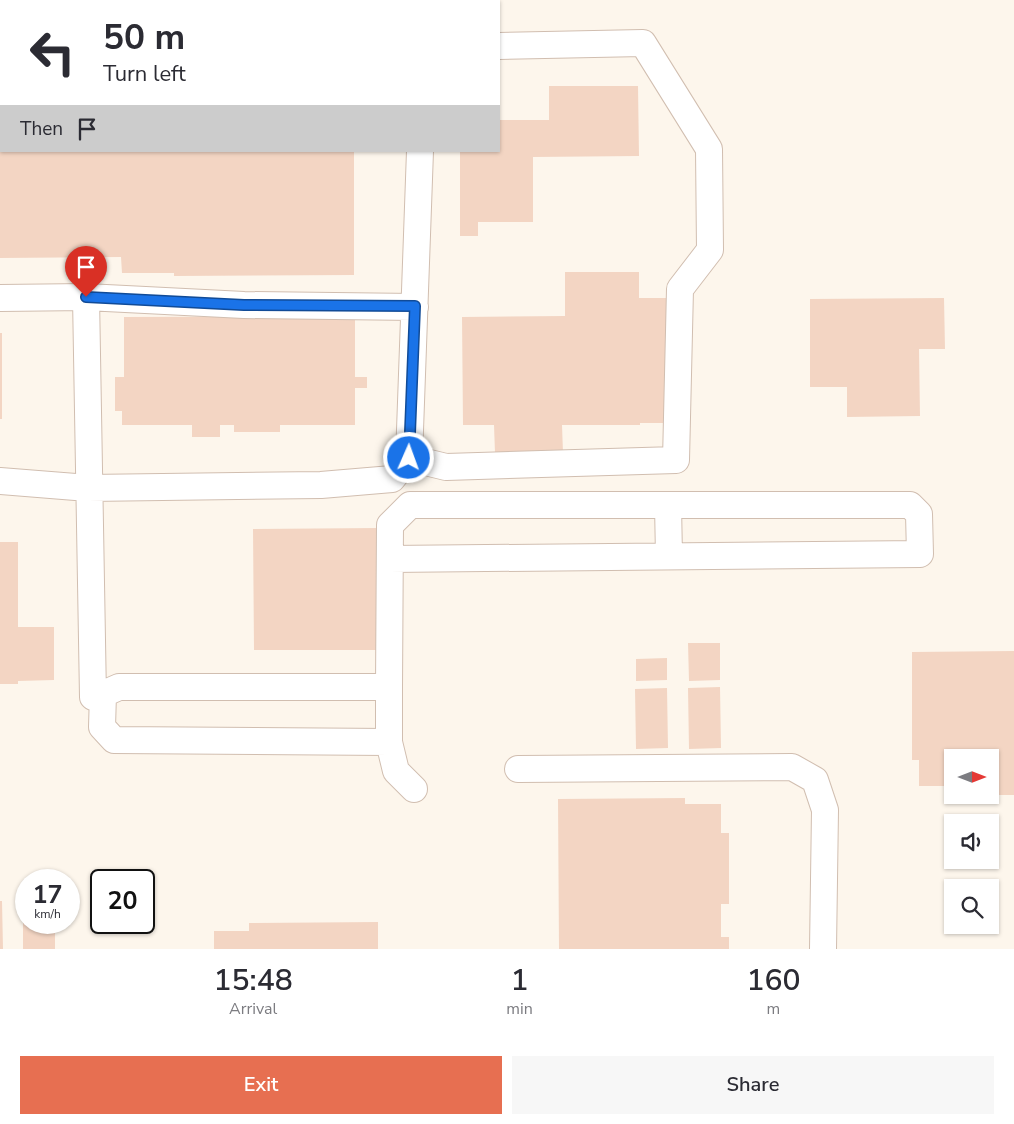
<!DOCTYPE html>
<html lang="en">
<head>
<meta charset="utf-8">
<style>
  body { margin:0; font-family:"Nunito Sans",sans-serif; background:#f7f7f7; color:#2b2b33; height:100vh; display:flex; flex-direction:column; font-size:19px; white-space:nowrap }
  * { box-sizing:border-box; margin:0 }
  p { font-size:16px; color:#7c7c81 }
  .icon { flex:none; width:28px; height:28px; fill:none; stroke:currentColor; stroke-width:2; stroke-linecap:round; stroke-linejoin:round }
  .map { position:relative; height:949px; overflow:hidden }
  .drawer { display:flex; flex-direction:column; background:#fff; flex:1 }
  .drawer>* { flex:none }
  .banner { position:absolute; left:0px; top:0px; width:500px; height:152px; box-shadow:0 1px 4px #0004; background:#fff; color:#2b2b33; overflow:hidden }
  .needle { width:32px; rotate:90deg }
  .buttons { position:absolute; left:944px; top:749px; display:grid; gap:10px }
  .buttons a { display:grid; place-items:center; width:55px; height:55px; border-radius:0px; background:#fff; box-shadow:0 1px 4px #0004; font-size:25px }
  .speed { position:absolute; left:15px; top:869px; display:flex; gap:10px; font-size:25px; font-weight:700; text-align:center }
  .speed>* { display:grid; place-content:center; width:65px; height:65px; border-radius:50%; background:#fff; box-shadow:0 1px 4px #0004; line-height:1 }
  .speed small { font-size:12px; font-weight:400 }
  .speed .limit { border:2px solid #111; border-radius:8px; background:#fff; color:#111 }
  .pin { position:absolute; display:grid; place-items:center; width:42px; height:42px; color:#fff; margin:-51px -21px; border-radius:50% 50% 50% 0; rotate:-45deg; box-shadow:0 0 5px #0007 }
  .pin .icon { rotate:45deg }
  .me { position:absolute; width:55px; margin:-28px; rotate:2deg; stroke-linejoin:round; filter:drop-shadow(0 0 4px #0008) }
  .turn { display:flex; align-items:center; gap:18px; height:105px; padding:0 20px; font-size:22px }
  .turn .icon { width:65px; height:65px; stroke-width:2.5 }
  .turn b { display:block; font-size:35px; line-height:42px }
  .then { display:flex; align-items:center; height:48px; padding:0 20px; background:#0003; gap:10px; font-size:19px }
  .eta { display:flex; justify-content:space-evenly; align-items:center; height:85px; text-align:center }
  .eta b { font-size:30px; font-weight:600; line-height:35px }
  .action { display:flex; gap:10px; margin-top:auto; padding:10px 20px }
  .action a { flex:1; height:58px; border-radius:0px; background:#e76f51; color:#fff; font-size:20px; font-weight:600; line-height:58px; text-align:center }
  .action a+a { background:#f7f7f7; color:#2b2b33 }
  .map>svg:first-child { display:block }
  .building { fill:#f3d5c3 }
  .lines { fill:none; stroke-linecap:round; stroke-linejoin:round }
  .minor-casing { stroke:#d1beb0; stroke-width:28 }
  .minor { stroke:#fff; stroke-width:26 }
  .route-casing { stroke:#114b97; stroke-width:12 }
  .route { stroke:#1a73e8; stroke-width:9 }
</style>
</head>
<body>
<div class="map">
<svg width="1014" height="949" viewBox="0 0 1014 949">
  <rect width="100%" height="100%" fill="#fdf6ec"/>
  <path class="building" d="M549,86H638L639,156L533,157V222H478V236H460V151H499V120H549Z
    M0,151H354V275L174,276V273H122L121,257L0,258Z
    M565,272H639V298H667V423H640V425H562L563,453H495L494,425H463L462,317L565,316Z
    M944,298L945,349H919L920,416L847,417V387H810V299Z
    M355,316V377H367V388H355V425H280V432H234V425H220V437H192V425H122V411H115V377H124V317Z
    M0,333H2V419H0Z
    M378,528L379,650H254L253,529Z
    M0,542H18V627H54V680L18,681V684H0Z
    M688,643H720V680L689,681Z
    M1014,651V795H990V758H952V795H948V786H919V760H912V652Z
    M667,658V680L636,681V659Z
    M720,687L721,748L689,749L688,688Z
    M667,688L668,748L636,749L635,689Z
    M685,798V804H721V833H729V904H721V937H729V949H559L558,799Z
    M23,882H26V922H55V949H23Z
    M0,901H2L3,949H0Z
    M378,922V949H214V931H249V923Z"/>
  <g class="lines">
    <g class="minor-casing">
      <path id="minor" d="M425,1V0
        M0,37L1,36
        M86,297L244,305L415,307
        M0,298L86,297L93,697
        M409,458L446,467L676,460L680,289L710,250L709,149L643,43L499,46
        M0,481L88,488L321,485L392,479L409,458L420,151
        M668,505L669,556
        M390,559L920,554L919,514L910,505H410L390,525L389,687H119L103,694L102,727L114,740L389,742L396,771L414,789
        M389,687V742
        M518,769L792,767L815,780L825,810L823,949"/>
    </g>
    <use href="#minor" class="minor"/>
  </g>
  <g class="lines">
    <g class="route-casing">
      <path id="route" d="M86,297L244,305L415,306L409,458"/>
    </g>
    <use href="#route" class="route"/>
  </g>
</svg>
<div class="buttons">
<a><svg class="needle" viewBox="-14 -14 28 28"><path d="M0-13l5 13h-10z" fill="#e53935"/><path d="M0 13l5-13h-10z" fill="#7c7c81"/></svg></a>
<a><svg class="icon" aria-label="sound" viewBox="0 0 24 24"><path d="M4 9h4l5-4v14l-5-4H4zM17 9q2 3 0 6"/></svg></a>
<a><svg class="icon" aria-label="search" viewBox="0 0 24 24"><circle cx="10" cy="10" r="6"/><path d="M15 15l6 6"/></svg></a>
</div>
<div class="speed"><div>17<small>km/h</small></div><div class="limit">20</div></div>
<div class="pin" style="left:86px;top:297px;background:#d93025"><svg class="icon" aria-label="arrive" viewBox="0 0 24 24"><path d="M6 21V4h12l-3 4 3 4H6"/></svg></div>
<svg class="me" style="left:409px;top:458px" viewBox="-20 -20 40 40"><circle r="17" fill="#1a73e8" stroke="#fff" stroke-width="3"/><path d="M0-11L8 9 0 5-8 9z" fill="#fff"/></svg>
<div class="banner">
<div class="turn"><svg class="icon" aria-label="left" viewBox="0 0 24 24"><path d="M17 20v-9H6M10 6l-5 5 5 5"/></svg><div><b>50 m</b>Turn left</div></div>
<div class="then">Then<svg class="icon" aria-label="arrive" viewBox="0 0 24 24"><path d="M6 21V4h12l-3 4 3 4H6"/></svg></div>
</div>
</div>
<section class="drawer">
<div class="eta">
<div><b>15:48</b><p>Arrival</p></div>
<div><b>1</b><p>min</p></div>
<div><b>160</b><p>m</p></div>
</div>
<div class="action"><a>Exit</a><a>Share</a></div>
</section>
</body>
</html>
